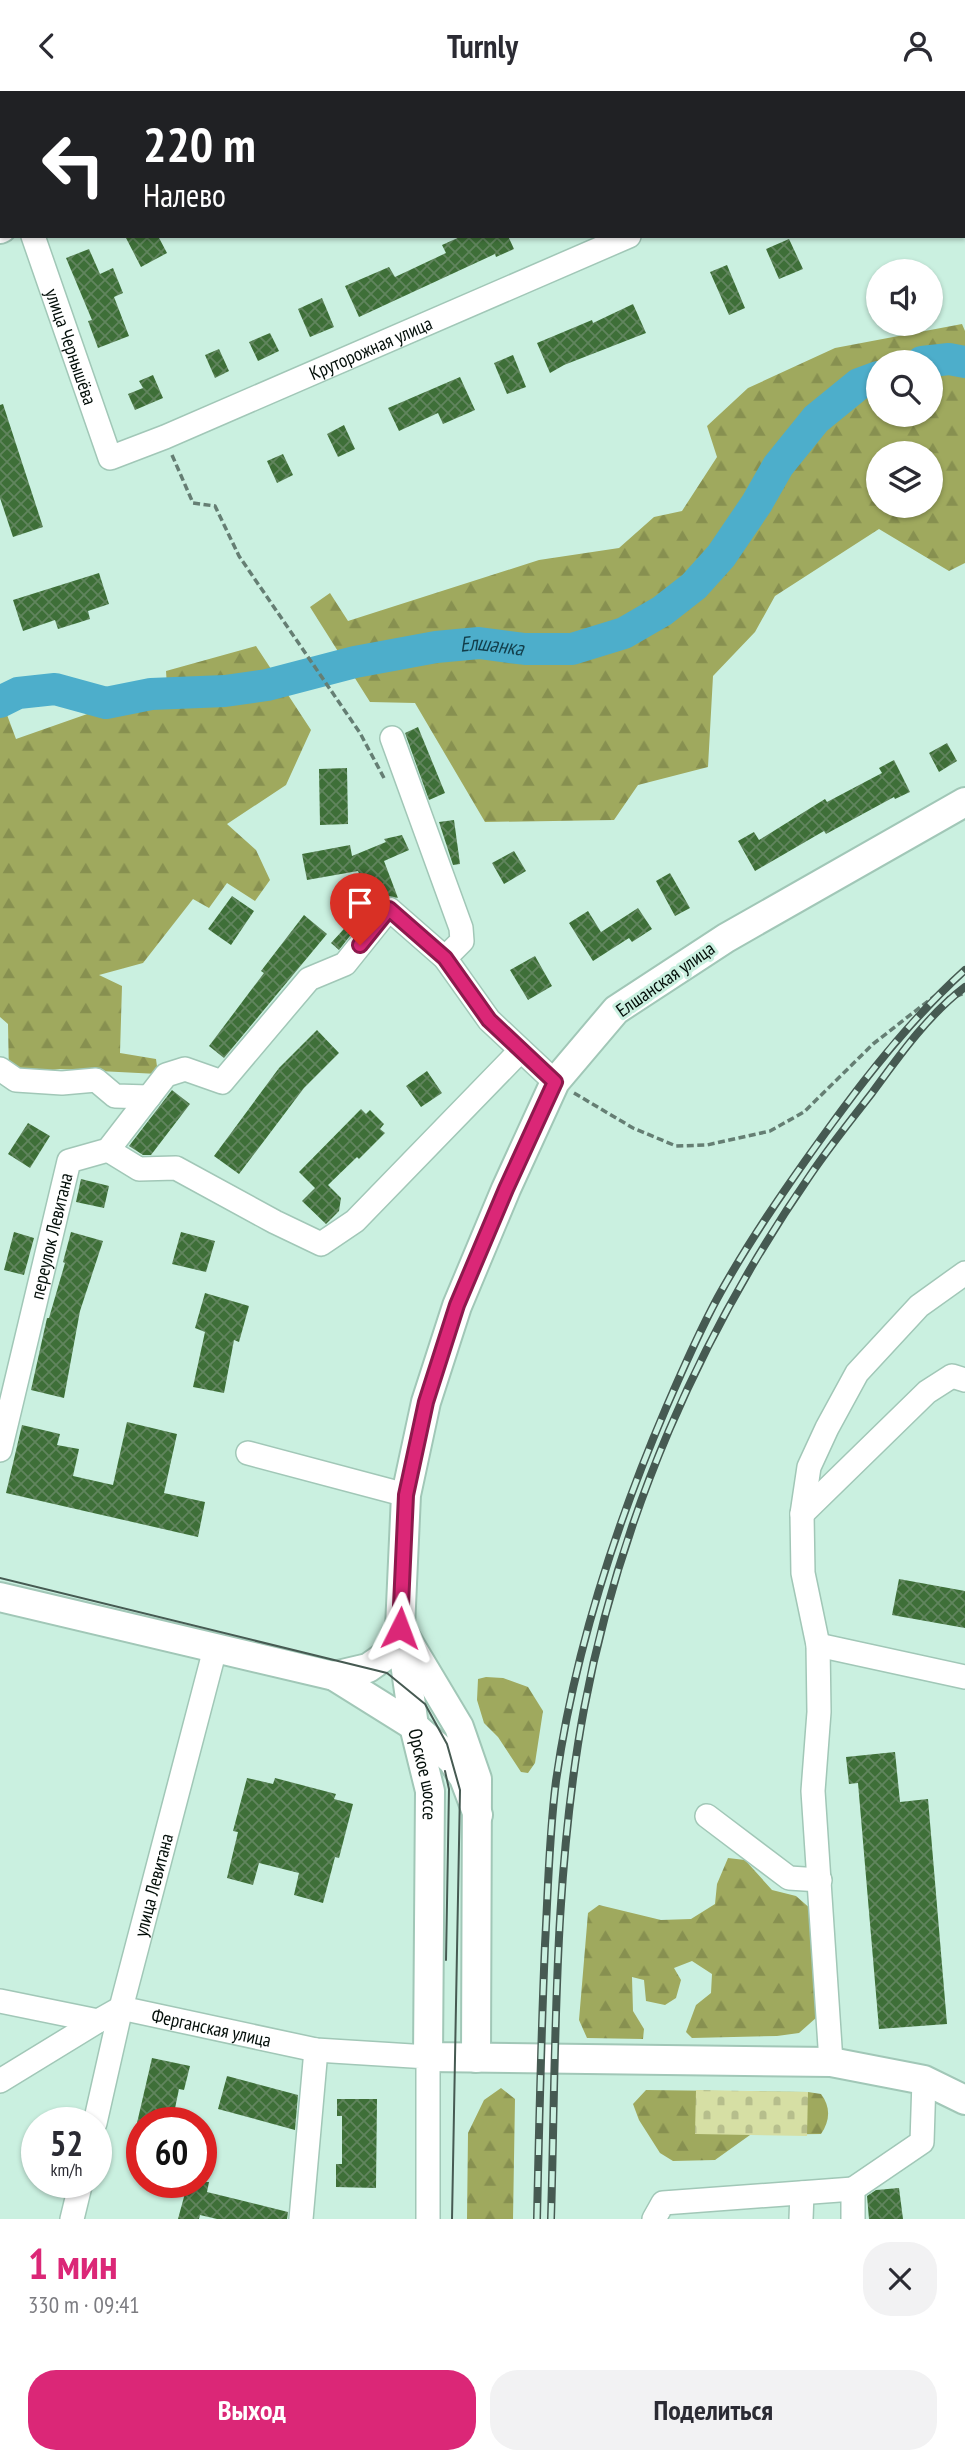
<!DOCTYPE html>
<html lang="ru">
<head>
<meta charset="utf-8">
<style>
  body { margin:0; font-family:"PT Sans Narrow",sans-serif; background:#f2f2f3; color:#2b2b33; height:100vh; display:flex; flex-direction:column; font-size:26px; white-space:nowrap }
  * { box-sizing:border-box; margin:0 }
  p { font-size:23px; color:#7c7c81 }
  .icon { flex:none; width:38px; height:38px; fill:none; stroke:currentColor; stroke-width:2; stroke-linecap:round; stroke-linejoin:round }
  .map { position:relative; height:2128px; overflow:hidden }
  .drawer { display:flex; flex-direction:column; background:#fff; flex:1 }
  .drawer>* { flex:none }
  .hud { position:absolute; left:0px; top:0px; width:966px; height:147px; box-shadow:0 2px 5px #0004; background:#202124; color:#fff; overflow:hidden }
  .controls { position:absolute; left:866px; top:168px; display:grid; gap:14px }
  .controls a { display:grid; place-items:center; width:77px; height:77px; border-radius:50%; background:#fff; box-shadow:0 2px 5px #0004; font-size:35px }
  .speed { position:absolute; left:21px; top:2016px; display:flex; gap:14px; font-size:35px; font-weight:700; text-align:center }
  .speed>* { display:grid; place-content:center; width:91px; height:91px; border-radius:50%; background:#fff; box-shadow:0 2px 5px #0004; line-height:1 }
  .speed small { font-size:18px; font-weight:400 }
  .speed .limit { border:10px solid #d22; background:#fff; color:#111 }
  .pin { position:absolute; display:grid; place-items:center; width:60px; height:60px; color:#fff; margin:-72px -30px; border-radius:50% 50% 50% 0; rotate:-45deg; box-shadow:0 0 7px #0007 }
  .pin .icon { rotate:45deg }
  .me { position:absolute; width:77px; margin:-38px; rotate:3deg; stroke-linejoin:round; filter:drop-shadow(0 0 5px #0008) }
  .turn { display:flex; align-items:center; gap:24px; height:147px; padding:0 28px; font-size:32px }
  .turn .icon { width:91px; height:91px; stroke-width:2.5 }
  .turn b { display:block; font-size:49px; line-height:60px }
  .round { display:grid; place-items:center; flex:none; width:74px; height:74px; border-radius:28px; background:#f2f2f3 }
  .head { display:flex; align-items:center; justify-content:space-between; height:119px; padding:0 28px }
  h1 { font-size:42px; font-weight:700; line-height:52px; color:#db2777 }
  .action { display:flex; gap:14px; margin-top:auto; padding:14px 28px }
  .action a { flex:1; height:80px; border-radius:28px; background:#db2777; color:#fff; font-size:28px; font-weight:700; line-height:80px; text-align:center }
  .action a+a { background:#f2f2f3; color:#2b2b33 }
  header { display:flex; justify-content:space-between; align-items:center; height:91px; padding:0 28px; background:#fff; font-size:32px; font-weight:700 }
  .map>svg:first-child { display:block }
  .forest { fill:url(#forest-firs); fill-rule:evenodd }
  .cemetery { fill:url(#cemetery-stones) }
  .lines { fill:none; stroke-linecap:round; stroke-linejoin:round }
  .river { stroke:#4daecb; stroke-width:32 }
  .building { fill:url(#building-cross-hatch) }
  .minor-casing { stroke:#a1c7b7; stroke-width:26 }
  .major-casing { stroke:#a1c7b7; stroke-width:32 }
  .path { stroke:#657e73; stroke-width:3.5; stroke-dasharray:7 3.5; stroke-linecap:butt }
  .minor { stroke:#fff; stroke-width:23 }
  .major { stroke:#fff; stroke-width:28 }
  .tram { stroke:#465a52; stroke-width:2 }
  .rail-casing { stroke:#465a52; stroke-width:8 }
  .rail { stroke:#caf0e0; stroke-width:5; stroke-dasharray:16; stroke-linecap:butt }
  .route-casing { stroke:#8e194d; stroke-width:18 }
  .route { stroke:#db2777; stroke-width:12 }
  .labels { text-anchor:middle; stroke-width:6; stroke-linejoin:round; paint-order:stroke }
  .street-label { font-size:19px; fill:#030e09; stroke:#caf0e0 }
  .water-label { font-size:21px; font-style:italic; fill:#123e4b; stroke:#caf0e0 }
</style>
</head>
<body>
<header><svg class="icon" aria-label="back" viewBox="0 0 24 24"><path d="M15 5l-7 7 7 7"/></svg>Turnly<svg class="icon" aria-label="person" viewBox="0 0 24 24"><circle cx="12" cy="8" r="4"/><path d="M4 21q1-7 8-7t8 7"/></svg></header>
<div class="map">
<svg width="965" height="2128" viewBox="0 0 965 2128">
  <defs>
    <pattern id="forest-firs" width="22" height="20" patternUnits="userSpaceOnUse" patternTransform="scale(1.75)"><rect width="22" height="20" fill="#9fa95e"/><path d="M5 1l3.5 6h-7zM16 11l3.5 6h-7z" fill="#879050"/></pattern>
    <pattern id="cemetery-stones" width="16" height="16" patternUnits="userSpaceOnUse" patternTransform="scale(1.75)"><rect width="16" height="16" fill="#d6dfa4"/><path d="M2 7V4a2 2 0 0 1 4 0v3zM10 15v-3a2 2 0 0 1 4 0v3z" fill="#b6be8c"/></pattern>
    <pattern id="building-cross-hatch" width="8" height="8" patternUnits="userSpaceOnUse" patternTransform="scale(1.75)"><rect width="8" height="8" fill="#3e6f38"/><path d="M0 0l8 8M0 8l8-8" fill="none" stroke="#61855e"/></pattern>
  </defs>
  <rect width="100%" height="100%" fill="#caf0e0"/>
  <path class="forest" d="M962,233L965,240V472L949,480L879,438L775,505L755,541L713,585L708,676L638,694L614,729L485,731L415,612L370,611L310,516L330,502L348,530L539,469L619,457L654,426L682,420L717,366L707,335L748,297L835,257ZM878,271H931V324H878ZM878,362H931V415H878Z
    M256,555L311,639L286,694L227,733L256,759L270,789L255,810L227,792L209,817L193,808L143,872L99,884L122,895L120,962L156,968L158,983L60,978L9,985L8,933L0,926V605L16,648L167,595L166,580Z
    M486,1586L503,1587L528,1596L543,1620L535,1672L528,1682L521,1681L498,1646L484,1632L477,1609L478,1588Z
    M728,1767L745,1769L772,1799L796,1805L812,1819L817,1926L799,1942L777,1945L692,1947L686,1941L696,1914L711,1902L712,1883L692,1870L674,1877L681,1889L676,1907L665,1914L646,1910L644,1889L632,1886L633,1920L644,1938L643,1948L587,1947L579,1929L588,1822L599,1814L661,1829L691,1828L715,1813L717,1793Z
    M501,1997L515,2008L513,2128H467L468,2042L484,2009Z
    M646,1999L808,2001L821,2003C831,2016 830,2030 821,2043L750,2044L715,2069L673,2070L660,2062L639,2029L633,2013Z"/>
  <path class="cemetery" d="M696,1999L808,2001L807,2045L695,2043Z"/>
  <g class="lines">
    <g class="river">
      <path d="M922,271L949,268L965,271"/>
      <path id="s1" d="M0,611L18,602L55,598L106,612L151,603L225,600L267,594L355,571L436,556L479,552L525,558H572L624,542L662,520L694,495L721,465L757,412L778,375L816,328L859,293L878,286"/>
    </g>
  </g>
  <path class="building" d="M125,145H158L167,162L141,176Z
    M462,145H508L514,158L496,166L495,163L359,226L345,195L389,176L395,186L446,162L442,154Z
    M789,148L803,178L779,188L766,158Z
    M89,158L100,183L113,177L123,202L114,206L129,245L98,257L88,230L92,229L66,167Z
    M727,174L745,217L729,224L710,181Z
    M322,207L334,236L310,246L298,218Z
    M633,213L646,242L564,274L550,282L537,252L592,229L593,232Z
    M270,242L279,260L258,270L249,251Z
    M219,258L229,280L215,287L205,264Z
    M513,264L526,296L507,303L494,272Z
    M153,284L163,307L135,319L128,303L143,297L139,290Z
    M460,286L475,319L443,333L438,322L399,340L388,317Z
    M3,313L43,436L13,446L0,407V314Z
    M344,334L355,358L338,366L327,343Z
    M283,363L293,384L277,392L267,370Z
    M99,482L109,513L88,520L90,528L58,538L55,529L23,540L13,509Z
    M418,636L445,702L429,709L405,642Z
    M947,652L957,670L939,681L929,662Z
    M894,669L910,701L895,708L894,706L826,743L824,740L755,780L738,750L754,741L759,749L825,708L827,711L882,682L879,677Z
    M347,677L348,733L320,734L319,678Z
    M454,729L460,773L453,774L439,731Z
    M402,744L409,759L384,770L398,807L385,805L373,816L358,780L307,789L302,763L350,754L352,765L386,751L384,748Z
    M514,760L526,780L504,793L492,772Z
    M670,782L690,817L675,825L656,790Z
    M232,805L254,820L231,854L208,838Z
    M638,817L652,838L632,851L629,847L593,870L569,832L588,820L601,841Z
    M304,824L327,843L224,967L209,955L264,882L261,880Z
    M354,827L360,832L339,859L331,852Z
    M535,865L552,895L528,909L510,879Z
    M317,939L339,962L304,997L239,1083L214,1065L279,977Z
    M427,980L442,1002L421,1016L406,995Z
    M172,999L190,1013L151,1064H143L129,1055Z
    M361,1018L366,1023L370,1019L384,1033L380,1038L385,1042L359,1068L357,1066L328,1094L341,1107L339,1120L326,1133L302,1110L315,1097L299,1081Z
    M28,1032L50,1045L30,1077L8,1063Z
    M81,1088L109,1095L104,1117L76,1111Z
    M14,1141L34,1147L24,1184L4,1179Z
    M71,1141L103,1150L80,1220L64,1307L31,1299L47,1227H49L65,1172L63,1171Z
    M181,1141L215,1150L206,1181L172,1173Z
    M205,1202L249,1215L239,1251L234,1249L224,1302L193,1296L205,1241L195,1237Z
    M127,1331L177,1343L164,1402L205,1411L198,1446L6,1402L22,1334L60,1343L57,1354L79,1358L73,1385L113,1394Z
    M899,1488L965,1500V1537L892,1524Z
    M895,1661L900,1711L928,1708L947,1933L879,1938L858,1692L849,1693L846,1666Z
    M247,1687L273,1693L275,1687L336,1703L334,1708L353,1713L339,1767L335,1766L323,1812L294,1804L299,1782L259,1772L253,1794L227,1787L238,1741L233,1740Z
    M152,1967L190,1975L184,1999L179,1998L172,2032H137Z
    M227,1985L298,2004L295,2039L218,2018Z
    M337,2008H377L376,2097L336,2096V2073H342V2025H337Z
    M188,2091H209L207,2101L288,2121L287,2128H217L200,2124L199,2128H178Z
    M899,2097L903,2128H869L867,2105L876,2099Z"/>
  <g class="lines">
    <g class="minor-casing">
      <g id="minor">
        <path d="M877,0V2"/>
        <path d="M951,2L954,0"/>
        <path d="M0,61L2,65"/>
        <path id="s2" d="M33,145L110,367L165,346L629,145"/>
        <path d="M392,647L461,837L462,850L445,867"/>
        <path d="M0,978L16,989L62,992L96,989L115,1005L149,1006"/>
        <path d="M108,1059L139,1078L176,1077L275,1131L321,1153L355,1130L520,960"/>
        <path id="s3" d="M0,1359L69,1070L108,1059L166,984L185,978L222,991L309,888L345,873L389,818L445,867L489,929L555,991"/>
        <path d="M248,1362L406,1404"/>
        <path d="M802,1423L927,1301L952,1285L965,1289"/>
        <path d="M818,1554L965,1586"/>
        <path d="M707,1725L789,1787L820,1789"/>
        <path id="s4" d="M0,1910L98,1930L121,1917L316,1959L428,1966V2128"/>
        <path d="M831,1971L813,1700L819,1621L818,1554L803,1482L802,1423L809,1376L827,1337L857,1282L919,1215L965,1182"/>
        <path d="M0,1990L98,1930"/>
        <path id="s5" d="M95,2032L121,1917L215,1558"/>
        <path d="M72,2128L81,2091"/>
        <path d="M301,2128L316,1959"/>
        <path d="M654,2128L663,2112L853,2098"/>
        <path d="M801,2128L802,2102"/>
        <path d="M853,2128V2098L922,2051L924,1989"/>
      </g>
    </g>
    <g class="major-casing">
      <g id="major">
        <path d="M277,2L280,0"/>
        <path d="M0,138L2,137"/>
        <path id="s6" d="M965,711L726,847L616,919L555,991L506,1098L457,1215L426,1311L406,1404L400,1537L414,1635L430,1700L428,1966L831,1971L924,1989L965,2009"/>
        <path d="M0,1506L334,1585L414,1635L452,1669L464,1687L478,1724"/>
        <path d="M407,1549L459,1636L477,1688L476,1967"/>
        <path d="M334,1585L368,1577L388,1563L400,1537"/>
      </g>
    </g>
    <path class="path" d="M240,2L244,0
      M172,364L193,412L215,415L239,465L360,642L384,687
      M574,1002L633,1037L676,1055L707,1054L770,1040L804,1021L873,953L941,900L949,908L965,902"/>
    <use href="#minor" class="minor"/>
    <use href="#major" class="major"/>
    <path class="tram" d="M0,1487L387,1582L425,1613L447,1653L460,1699L452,2128
      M445,1680L449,1698L446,1869"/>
    <g class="rail-casing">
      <path id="rail" d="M537,2128C539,2037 541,1946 545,1854C548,1800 549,1745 556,1690C574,1562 615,1436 666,1317C682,1280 699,1241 718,1206C751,1146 791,1089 831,1034C871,979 915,924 965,879
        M551,2128C556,1959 553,1785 584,1618C620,1426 700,1243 811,1083C830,1055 851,1029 872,1002C899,965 928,924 965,896"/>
    </g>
    <use href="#rail" class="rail"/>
  </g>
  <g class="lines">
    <g class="route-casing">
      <path id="route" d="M360,854L389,818L445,867L489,929L555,991L506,1098L457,1214L426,1311L406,1404L400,1537"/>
    </g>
    <use href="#route" class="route"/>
  </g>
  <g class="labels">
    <g class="street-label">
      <text dy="7" stroke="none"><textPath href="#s2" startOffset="117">улица Чернышёва</textPath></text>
      <text dy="7" stroke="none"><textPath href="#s2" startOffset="518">Круторожная улица</textPath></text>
      <text transform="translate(665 888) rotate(-35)" y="7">Елшанская улица</text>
      <text dy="7" stroke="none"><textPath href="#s3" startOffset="220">переулок Левитана</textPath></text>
      <text dy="7" stroke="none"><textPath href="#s6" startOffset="1223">Орское шоссе</textPath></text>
      <text dy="7" stroke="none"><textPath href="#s5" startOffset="245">улица Левитана</textPath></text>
      <text dy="7" stroke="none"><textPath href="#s4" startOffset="219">Ферганская улица</textPath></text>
    </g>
    <g class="water-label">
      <text dy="7" stroke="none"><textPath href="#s1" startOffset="502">Елшанка</textPath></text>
    </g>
  </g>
</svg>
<div class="controls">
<a><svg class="icon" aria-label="sound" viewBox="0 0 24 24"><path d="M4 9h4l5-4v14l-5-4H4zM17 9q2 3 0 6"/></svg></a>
<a><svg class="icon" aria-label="search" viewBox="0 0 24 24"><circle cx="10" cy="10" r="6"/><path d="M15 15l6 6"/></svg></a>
<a><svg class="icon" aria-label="layers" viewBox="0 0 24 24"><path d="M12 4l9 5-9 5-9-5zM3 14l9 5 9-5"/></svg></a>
</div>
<div class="speed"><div>52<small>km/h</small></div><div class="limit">60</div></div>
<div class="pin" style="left:360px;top:854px;background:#d93025"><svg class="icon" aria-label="arrive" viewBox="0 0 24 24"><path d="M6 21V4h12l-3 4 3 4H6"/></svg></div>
<svg class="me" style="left:400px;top:1537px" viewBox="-20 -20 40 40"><path d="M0-17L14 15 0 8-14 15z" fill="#db2777" stroke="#fff" stroke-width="4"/></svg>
<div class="hud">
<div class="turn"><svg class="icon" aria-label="left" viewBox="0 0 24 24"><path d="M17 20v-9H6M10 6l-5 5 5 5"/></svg><div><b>220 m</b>Налево</div></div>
</div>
</div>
<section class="drawer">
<div class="head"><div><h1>1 мин</h1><p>330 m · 09:41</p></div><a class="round"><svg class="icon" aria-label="close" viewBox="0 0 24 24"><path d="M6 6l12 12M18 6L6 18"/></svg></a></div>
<div class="action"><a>Выход</a><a>Поделиться</a></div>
</section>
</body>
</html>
